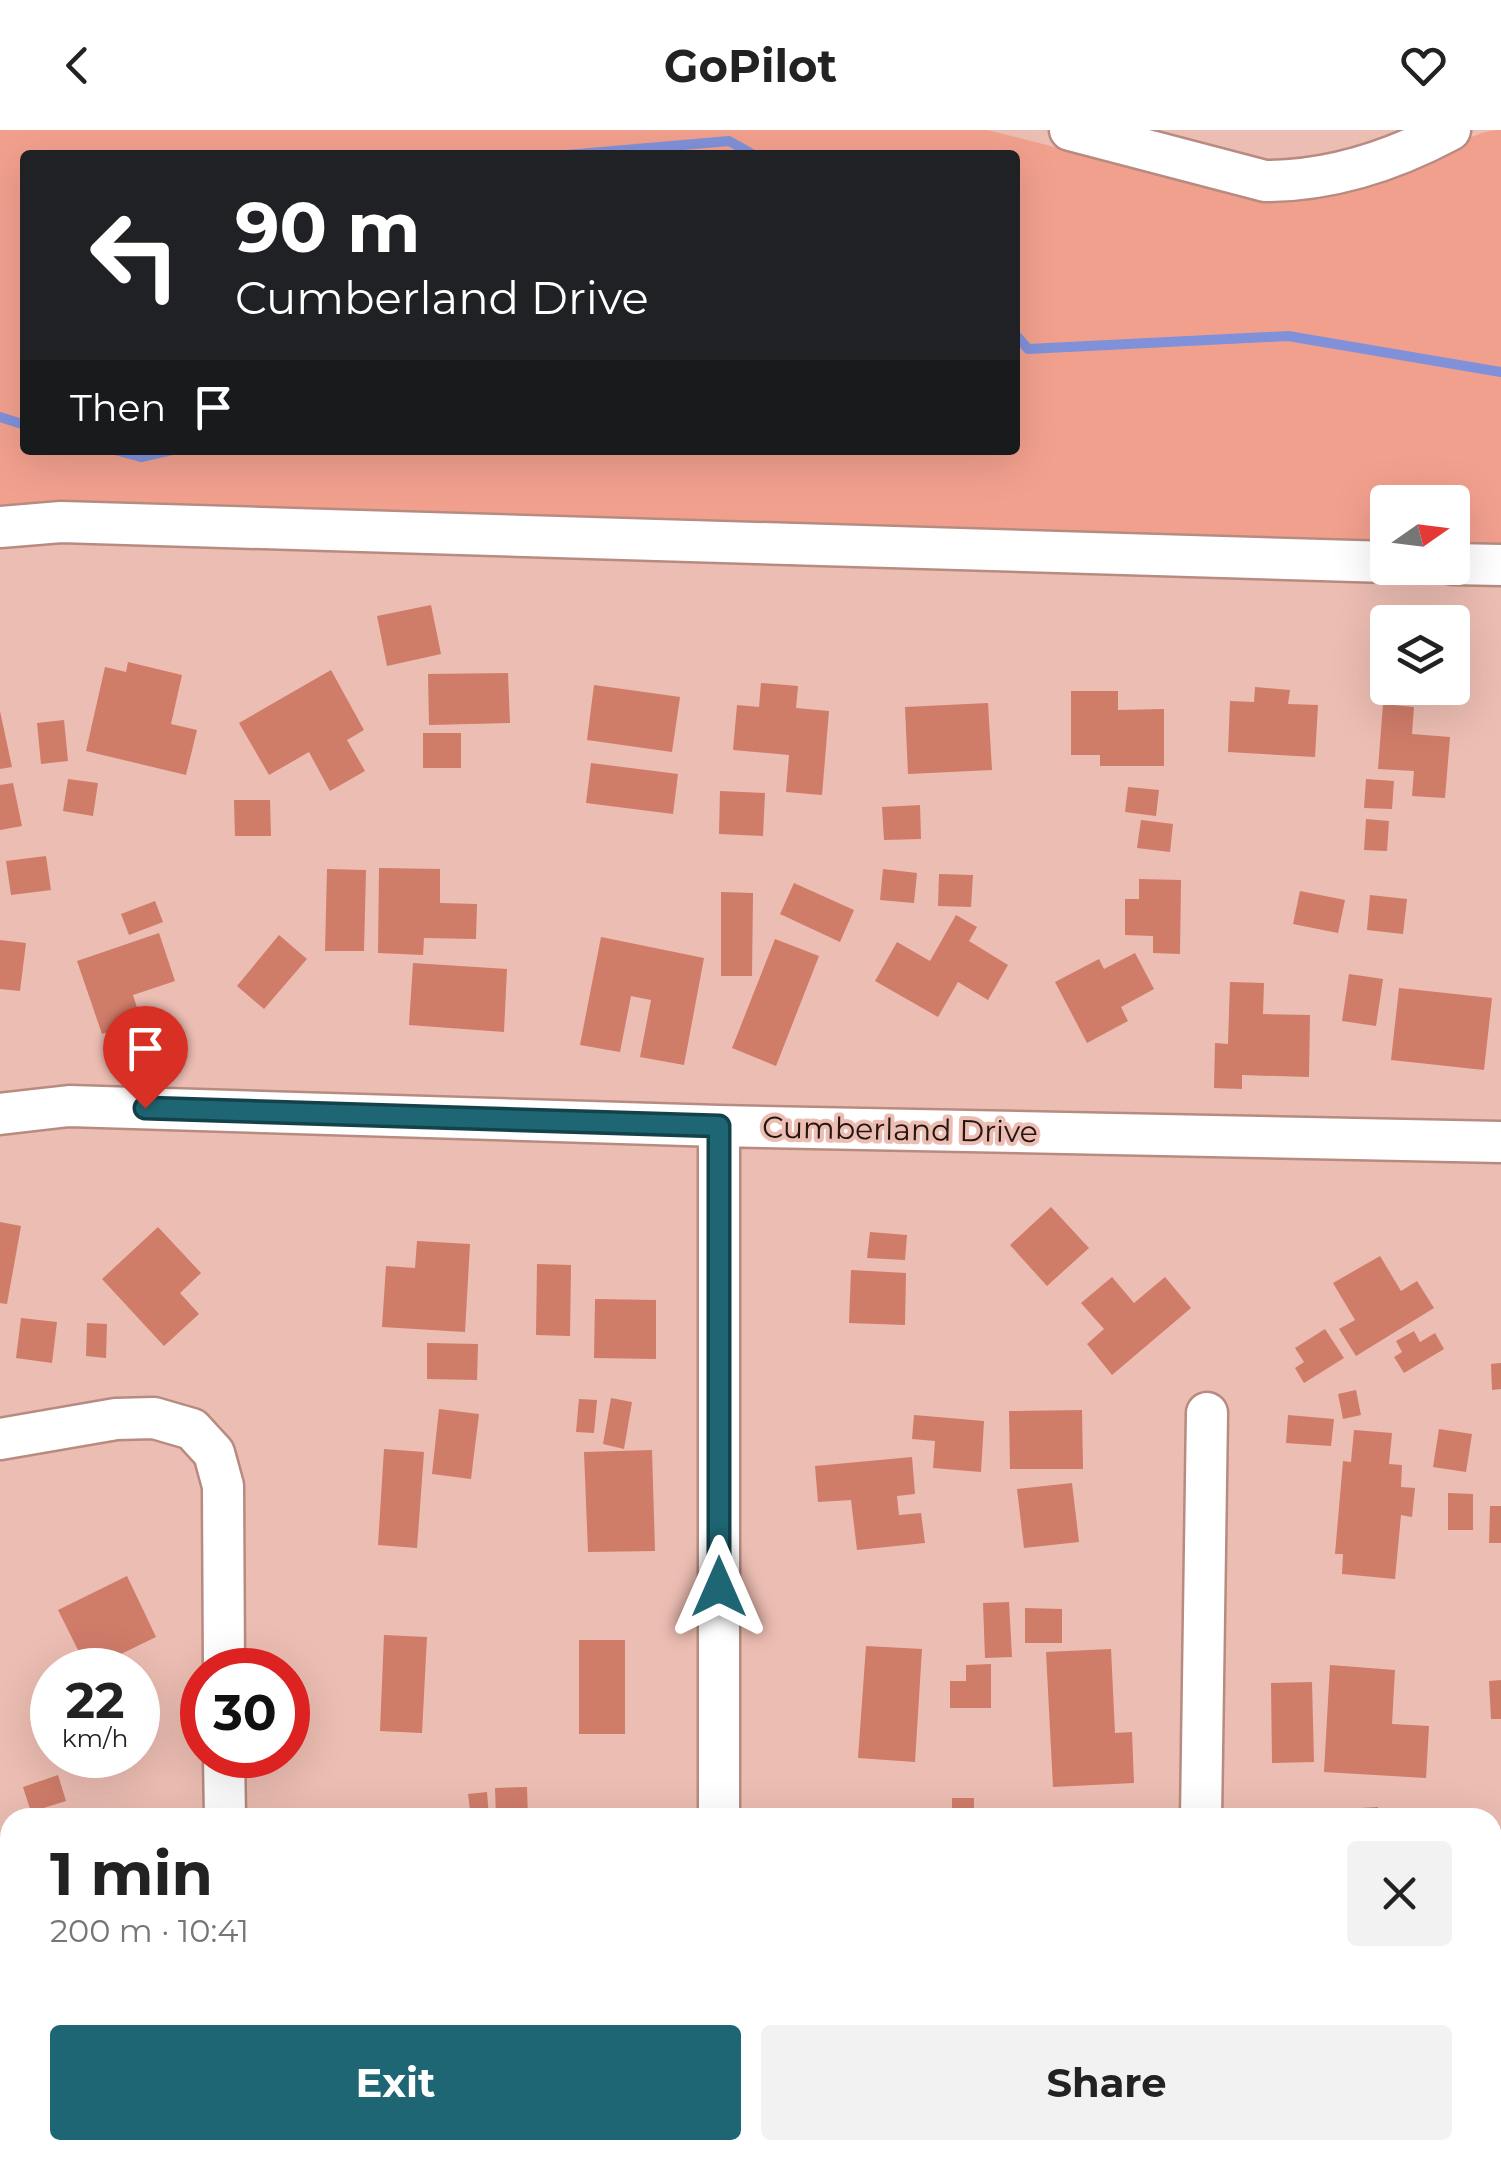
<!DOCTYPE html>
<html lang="en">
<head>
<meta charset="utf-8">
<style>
  body { margin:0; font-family:Montserrat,sans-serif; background:#f2f2f2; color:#222; height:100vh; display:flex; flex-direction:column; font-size:38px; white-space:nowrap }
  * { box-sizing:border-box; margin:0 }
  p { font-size:32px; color:#767676 }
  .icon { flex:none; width:55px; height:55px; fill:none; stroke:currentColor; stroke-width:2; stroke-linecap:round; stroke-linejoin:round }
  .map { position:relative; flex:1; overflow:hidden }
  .sheet { position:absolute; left:0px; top:1678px; width:1502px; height:352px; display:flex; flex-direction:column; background:#fff; border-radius:30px 30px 0 0; box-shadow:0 10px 40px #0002 }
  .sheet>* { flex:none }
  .banner { position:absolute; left:20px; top:20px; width:1000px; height:305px; border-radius:10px; box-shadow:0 10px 40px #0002; background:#202124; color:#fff; overflow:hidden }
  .needle { width:65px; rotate:76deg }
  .controls { position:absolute; left:1370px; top:355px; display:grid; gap:20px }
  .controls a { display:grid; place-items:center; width:100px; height:100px; border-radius:10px; background:#fff; box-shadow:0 10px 40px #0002; font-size:50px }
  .speed { position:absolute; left:30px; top:1518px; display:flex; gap:20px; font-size:50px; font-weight:700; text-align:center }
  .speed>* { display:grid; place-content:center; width:130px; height:130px; border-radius:50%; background:#fff; box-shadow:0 10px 40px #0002; line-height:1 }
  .speed small { font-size:25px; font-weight:400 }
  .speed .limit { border:15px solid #d22; background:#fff; color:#111 }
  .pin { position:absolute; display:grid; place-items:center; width:85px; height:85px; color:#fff; margin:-102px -42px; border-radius:50% 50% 50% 0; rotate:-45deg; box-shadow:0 0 10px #0007 }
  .pin .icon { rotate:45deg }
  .me { position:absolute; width:110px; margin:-55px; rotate:0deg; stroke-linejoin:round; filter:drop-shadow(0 0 8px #0008) }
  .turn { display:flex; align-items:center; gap:35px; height:210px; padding:0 50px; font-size:45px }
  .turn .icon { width:130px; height:130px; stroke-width:2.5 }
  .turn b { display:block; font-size:70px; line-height:85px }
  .then { display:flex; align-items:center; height:95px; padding:0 50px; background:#0003; gap:20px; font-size:38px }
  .round { display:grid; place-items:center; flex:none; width:105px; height:105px; border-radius:10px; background:#f2f2f2 }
  .head { display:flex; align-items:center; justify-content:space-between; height:170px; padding:0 50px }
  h1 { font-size:60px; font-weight:700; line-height:75px }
  .action { display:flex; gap:20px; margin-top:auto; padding:20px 50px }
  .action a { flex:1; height:115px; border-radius:10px; background:#1e6674; color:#fff; font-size:40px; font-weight:700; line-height:115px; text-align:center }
  .action a+a { background:#f2f2f2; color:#222 }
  header { display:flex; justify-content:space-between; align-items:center; height:130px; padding:0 50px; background:#fff; font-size:45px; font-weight:700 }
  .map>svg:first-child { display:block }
  .green { fill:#f2a08e; fill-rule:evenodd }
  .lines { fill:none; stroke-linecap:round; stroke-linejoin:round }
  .stream { stroke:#8191d9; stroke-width:10 }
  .building { fill:#cf7c69 }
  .street-casing { stroke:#b78b80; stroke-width:45 }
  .street { stroke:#fff; stroke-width:40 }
  .route-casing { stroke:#14424b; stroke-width:25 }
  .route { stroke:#1e6674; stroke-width:18 }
  .labels { text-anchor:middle; stroke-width:8; stroke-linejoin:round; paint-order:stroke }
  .street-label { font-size:30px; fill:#251511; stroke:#ecbdb2 }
</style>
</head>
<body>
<header><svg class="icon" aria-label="back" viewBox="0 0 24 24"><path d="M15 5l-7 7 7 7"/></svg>GoPilot<svg class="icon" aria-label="heart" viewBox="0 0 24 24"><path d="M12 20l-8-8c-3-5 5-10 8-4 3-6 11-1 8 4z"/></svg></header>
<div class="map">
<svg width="1501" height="2028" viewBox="0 0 1501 2028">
  <rect width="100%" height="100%" fill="#ecbdb2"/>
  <path class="green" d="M0,0H987L1268,71C1321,70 1378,58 1425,34C1451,21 1472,0 1501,0V417L1453,416L1452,372H1388L1387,414L0,390ZM25,25H1015V320H25Z"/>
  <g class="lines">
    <path class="stream" d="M567,25L729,11L754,25
      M1015,204L1028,219L1288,206L1501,242
      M0,287L25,295
      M115,320L141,327L172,320"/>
  </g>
  <path class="building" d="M431,475L441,524L387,536L377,486Z
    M128,532L182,545L171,594L197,600L186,645L86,621L105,537L126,542Z
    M331,540L364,600L347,610L365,641L330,661L309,622L269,645L239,593Z
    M508,543L510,593L429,595L428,544Z
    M761,553L798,556L796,578L829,581L822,665L786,662L789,625L733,620L737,575L759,577Z
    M594,555L680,567L672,622L587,610Z
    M1255,557L1290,560L1288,574L1318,575L1315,627L1228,622L1230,571L1254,572Z
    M1071,561H1118V580L1164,579V636H1100V625H1071Z
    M988,573L992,640L908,644L905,577Z
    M1383,574L1414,577L1412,604L1450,607L1445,668L1412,666L1414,641L1378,639Z
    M0,581L12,637L0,639Z
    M64,590L68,631L41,634L37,593Z
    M423,603H461V638H423Z
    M591,633L678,644L673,684L586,673Z
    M68,649L98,653L93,686L63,681Z
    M1366,649L1394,651L1392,679L1364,678Z
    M13,653L22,696L0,700V655Z
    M1128,657L1159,660L1156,686L1125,682Z
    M720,661L765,663L763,706L719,704Z
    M234,670H270L271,706H235Z
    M920,675L921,709L884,710L882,677Z
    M1366,689L1389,691L1387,721L1364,720Z
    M1141,690L1173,694L1170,722L1137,718Z
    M46,726L51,760L11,765L6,731Z
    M379,738L440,739V773L477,774L476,809L424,808L423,825L378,823Z
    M327,739L366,740L364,821H325Z
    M883,739L917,743L914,773L880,770Z
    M939,744L973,745L971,777L938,776Z
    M1139,749L1181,750L1180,824L1153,823V806L1125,805V769H1139Z
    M794,753L854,780L840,812L780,784Z
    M1300,761L1345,770L1338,803L1293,794Z
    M721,762L753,763L752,846H721Z
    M1370,765L1407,769L1403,804L1367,800Z
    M155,771L163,792L129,805L121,784Z
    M956,785L977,797L969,811L1008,835L988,870L958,852L938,887L875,851L897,812L930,831Z
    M159,803L175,851L133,865L141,890L102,904L77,831Z
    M279,805L307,829L264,879L237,856Z
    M601,807L704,828L684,935L640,927L651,870L631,866L620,922L580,915Z
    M775,809L819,826L776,936L732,918Z
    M0,810L26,813L20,861L0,859Z
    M1135,823L1154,859L1121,877L1128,891L1087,913L1055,852L1099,829L1104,839Z
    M413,833L507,839L504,902L409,895Z
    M1349,844L1383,849L1376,896L1342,891Z
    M1230,852L1264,853L1263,884L1310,885L1309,947L1242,945V959L1214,958L1215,913L1228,914Z
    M1399,858L1492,868L1484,940L1391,930Z
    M1051,1077L1089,1118L1047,1156L1010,1115Z
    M0,1092L21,1096L7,1174L0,1173Z
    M158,1097L201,1143L180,1163L199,1184L164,1216L102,1149Z
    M870,1102L907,1105L905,1130L867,1128Z
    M417,1111L470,1114L465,1202L382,1197L386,1136L415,1138Z
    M1380,1126L1401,1161L1417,1151L1434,1178L1356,1226L1339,1199L1355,1190L1333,1153Z
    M537,1134L571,1135L570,1206L536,1205Z
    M851,1140L906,1143L905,1195L849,1193Z
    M1112,1147L1134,1173L1165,1147L1191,1178L1112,1245L1087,1214L1104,1199L1081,1173Z
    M595,1169L656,1170V1229L594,1228Z
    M21,1188L57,1192L52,1233L16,1228Z
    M87,1193L107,1194L106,1228L86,1226Z
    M1325,1199L1344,1228L1304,1253L1295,1238L1304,1232L1295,1218Z
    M1414,1201L1420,1212L1435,1203L1444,1219L1404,1243L1394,1227L1402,1222L1396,1211Z
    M427,1213L478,1214L477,1250L427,1249Z
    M1501,1233V1259L1492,1260L1491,1234Z
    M1356,1260L1361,1285L1343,1289L1338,1264Z
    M611,1268L632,1272L624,1319L603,1314Z
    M579,1269L597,1270L594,1303L576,1302Z
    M439,1279L479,1284L471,1349L432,1344Z
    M1082,1280L1083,1339H1010L1009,1281Z
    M914,1285L984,1291L981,1342L933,1338L935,1311L912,1309Z
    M1288,1285L1334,1289L1331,1316L1286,1313Z
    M1439,1299L1472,1304L1466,1342L1433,1337Z
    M1354,1300L1392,1303L1389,1334L1402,1335L1401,1357L1415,1358L1412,1387L1401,1385L1395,1449L1342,1444L1343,1424H1335L1343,1331L1351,1332Z
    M384,1319L424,1322L417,1418L378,1415Z
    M652,1320L655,1421L588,1422L584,1322Z
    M912,1327L915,1364L897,1366L899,1385L921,1383L925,1413L857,1420L851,1370L818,1372L815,1336Z
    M1072,1353L1079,1412L1024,1418L1017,1359Z
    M1448,1363L1473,1364V1400H1448Z
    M1490,1376H1501V1413H1489Z
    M127,1446L156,1507L88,1540L58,1480Z
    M1009,1472L1012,1527L985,1528L983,1473Z
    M1025,1478L1062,1479V1513H1025Z
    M384,1505L427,1507L422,1603L380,1601Z
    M579,1510H625V1604H579Z
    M866,1516L922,1519L915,1632L858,1628Z
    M1111,1519L1115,1603L1132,1602L1134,1653L1053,1657L1046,1522Z
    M991,1534V1578H950V1551H966V1535Z
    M1330,1535L1395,1540L1392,1594L1429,1596L1426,1648L1324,1642Z
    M1501,1550V1589H1491L1489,1551Z
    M1312,1552L1314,1632L1272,1633L1271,1553Z
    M58,1645L66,1671L31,1682L23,1657Z
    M527,1657L528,1688H496L495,1658Z
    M487,1662L489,1688H471L468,1664Z
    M952,1668H974V1688H952Z
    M1378,1677L1379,1688H1277V1683Z
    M1492,1792H1501V1829L1492,1828Z
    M10,1815V1838L0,1843V1820Z
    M0,1845L10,1864V1892L0,1897Z
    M52,2020L54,2028H19L18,2027Z
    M359,2020H440V2028H359Z
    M709,2020H791V2028H709Z
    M1058,2020H1114L1115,2028H1058Z
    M1133,2020H1210V2028H1134Z"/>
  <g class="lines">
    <g class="street-casing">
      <path id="street" d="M1070,0L1265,51C1331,51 1392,31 1450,0
        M0,397L61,392L1388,432
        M1452,434L1501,435
        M0,984L69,976L719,996L1501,1012
        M0,1309L116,1289L154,1288L192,1299L214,1323L223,1356L224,1540
        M224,1625L225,1688
        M719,1688V996
        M1201,1688L1207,1283
        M1492,1874H1501
        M0,1921L10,1916"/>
    </g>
    <use href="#street" class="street"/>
  </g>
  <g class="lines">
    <g class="route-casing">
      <path id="route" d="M145,978L719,996V1457"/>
    </g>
    <use href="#route" class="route"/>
  </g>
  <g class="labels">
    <g class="street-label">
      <text transform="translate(900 1000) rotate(1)" y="10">Cumberland Drive</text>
    </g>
  </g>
</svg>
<div class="controls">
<a><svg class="needle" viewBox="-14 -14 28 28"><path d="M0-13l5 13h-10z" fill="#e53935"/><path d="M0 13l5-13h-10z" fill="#767676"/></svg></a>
<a><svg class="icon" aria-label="layers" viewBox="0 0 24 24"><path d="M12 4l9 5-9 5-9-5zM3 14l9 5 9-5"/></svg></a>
</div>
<div class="speed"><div>22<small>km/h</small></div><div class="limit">30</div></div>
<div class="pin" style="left:145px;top:978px;background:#d93025"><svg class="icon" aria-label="arrive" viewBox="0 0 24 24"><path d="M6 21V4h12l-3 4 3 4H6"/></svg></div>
<svg class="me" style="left:719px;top:1457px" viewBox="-20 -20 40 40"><path d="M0-17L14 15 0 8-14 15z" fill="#1e6674" stroke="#fff" stroke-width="4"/></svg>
<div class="banner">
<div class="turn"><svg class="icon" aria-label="left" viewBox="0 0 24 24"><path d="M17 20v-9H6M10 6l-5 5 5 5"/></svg><div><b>90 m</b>Cumberland Drive</div></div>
<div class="then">Then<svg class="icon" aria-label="arrive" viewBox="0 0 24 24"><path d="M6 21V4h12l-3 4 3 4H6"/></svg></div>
</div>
<section class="sheet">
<div class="head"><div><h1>1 min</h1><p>200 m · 10:41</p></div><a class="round"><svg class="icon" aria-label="close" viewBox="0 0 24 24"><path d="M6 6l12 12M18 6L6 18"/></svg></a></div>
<div class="action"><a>Exit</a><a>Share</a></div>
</section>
</div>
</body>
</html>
